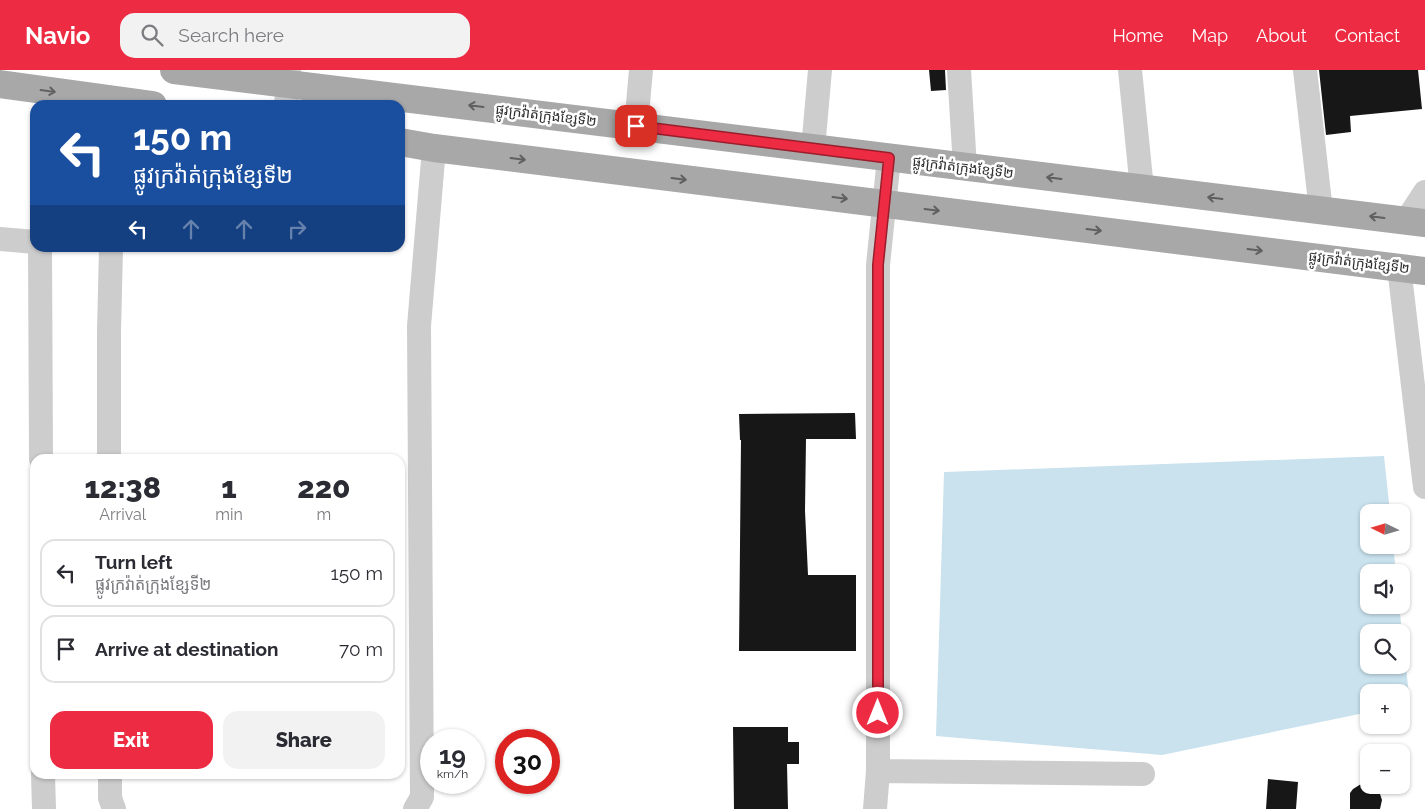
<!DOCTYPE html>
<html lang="en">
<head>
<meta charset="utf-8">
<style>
  body { margin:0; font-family:Raleway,"Noto Sans Khmer",sans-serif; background:#f2f2f3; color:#2b2b33; height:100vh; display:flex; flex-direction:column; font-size:19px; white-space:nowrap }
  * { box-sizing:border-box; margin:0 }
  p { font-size:16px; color:#7c7c81 }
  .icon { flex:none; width:28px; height:28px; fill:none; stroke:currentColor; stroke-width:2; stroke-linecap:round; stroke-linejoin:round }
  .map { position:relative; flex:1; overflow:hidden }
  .sheet { position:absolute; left:30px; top:384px; width:375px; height:325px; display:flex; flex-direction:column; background:#fff; border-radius:15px; box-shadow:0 1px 4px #0004 }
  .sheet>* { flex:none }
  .guide { position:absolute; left:30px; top:30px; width:375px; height:152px; border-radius:15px; box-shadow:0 1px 4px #0004; background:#1a4fa0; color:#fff; overflow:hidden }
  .needle { width:32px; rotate:275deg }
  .fabs { position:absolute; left:1360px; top:434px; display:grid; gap:10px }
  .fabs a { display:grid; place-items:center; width:50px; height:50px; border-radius:10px; background:#fff; box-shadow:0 1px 4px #0004; font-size:25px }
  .speed { position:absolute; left:420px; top:659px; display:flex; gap:10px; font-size:25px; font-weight:700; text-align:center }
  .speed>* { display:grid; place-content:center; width:65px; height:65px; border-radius:50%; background:#fff; box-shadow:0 1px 4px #0004; line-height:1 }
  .speed small { font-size:12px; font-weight:400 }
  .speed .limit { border:8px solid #d22; background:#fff; color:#111 }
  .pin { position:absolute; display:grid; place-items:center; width:42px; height:42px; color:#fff; margin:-21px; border-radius:10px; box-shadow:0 2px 8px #0006 }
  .me { position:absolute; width:55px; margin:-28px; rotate:0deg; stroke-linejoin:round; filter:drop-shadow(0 0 4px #0008) }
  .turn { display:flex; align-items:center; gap:18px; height:105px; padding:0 20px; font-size:22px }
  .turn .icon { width:65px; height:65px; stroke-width:2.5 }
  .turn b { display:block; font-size:35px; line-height:42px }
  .lanes { display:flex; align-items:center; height:48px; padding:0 20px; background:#0003; justify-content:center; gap:25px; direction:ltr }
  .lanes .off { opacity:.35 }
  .eta { display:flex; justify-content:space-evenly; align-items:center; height:85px; text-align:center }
  .eta b { font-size:30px; font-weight:800; line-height:35px }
  .primary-button { display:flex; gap:10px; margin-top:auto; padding:10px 20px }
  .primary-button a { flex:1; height:58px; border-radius:15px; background:#ed2c43; color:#fff; font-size:20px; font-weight:800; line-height:58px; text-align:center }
  .primary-button a+a { background:#f2f2f3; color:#2b2b33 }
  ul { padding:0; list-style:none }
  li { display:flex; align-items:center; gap:15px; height:68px; margin:0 10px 8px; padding:0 10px; border:2px solid #e1e1e2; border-radius:15px }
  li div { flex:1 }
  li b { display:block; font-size:19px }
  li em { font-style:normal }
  header { display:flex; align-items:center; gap:30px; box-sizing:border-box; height:70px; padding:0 25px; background:#ed2c43; color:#fff }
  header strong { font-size:24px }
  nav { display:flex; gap:28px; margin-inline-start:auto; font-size:18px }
  .search { width:350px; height:45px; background:#f2f2f3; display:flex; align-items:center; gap:12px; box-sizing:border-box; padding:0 18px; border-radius:15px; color:#7c7c81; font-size:19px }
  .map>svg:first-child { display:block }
  .water { fill:#c9e2ee; fill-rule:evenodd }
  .building { fill:#171717 }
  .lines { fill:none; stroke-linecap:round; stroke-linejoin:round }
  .minor { stroke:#cdcdcd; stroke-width:24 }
  .major { stroke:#a8a8a8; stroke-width:28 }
  .oneway { stroke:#606060 }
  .route-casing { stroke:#9a1d2c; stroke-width:12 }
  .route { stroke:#ed2c43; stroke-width:9 }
  .labels { text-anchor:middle; stroke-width:5; stroke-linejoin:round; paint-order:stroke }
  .street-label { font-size:14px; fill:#303030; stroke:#fff }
</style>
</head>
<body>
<header>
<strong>Navio</strong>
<div class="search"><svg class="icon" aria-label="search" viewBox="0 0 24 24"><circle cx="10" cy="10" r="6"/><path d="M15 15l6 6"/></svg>Search here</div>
<nav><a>Home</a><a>Map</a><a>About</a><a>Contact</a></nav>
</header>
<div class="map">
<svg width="1425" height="739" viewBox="0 0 1425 739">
  <rect width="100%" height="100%" fill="#fff"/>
  <path class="water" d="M1384,386L1390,442H1369V475H1393L1396,502H1369V535H1399L1410,634L1401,635V622H1369V642L1162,685L936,666L944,402ZM1369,562H1401V595H1369Z"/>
  <path class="building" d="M929,0H945L946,20L931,21Z
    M1319,0H1418L1422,39L1350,46L1351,62L1326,65Z
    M855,343L856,369H806L805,441L808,505H856V581H739L741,370H740L739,344Z
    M733,657H788V672H799V694H787L788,739H734Z
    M1268,709L1298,712L1296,739H1266Z
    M1361,714L1373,715L1379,721L1382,730L1380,739H1350V723L1353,719Z"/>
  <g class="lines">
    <path class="minor" d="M959,0L965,97
      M1130,0L1142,119
      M1305,0L1321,141
      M286,35L289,0
      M636,56L641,0
      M813,79L820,0
      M1406,151L1425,122
      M0,169L35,172
      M40,178L41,389
      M1399,197L1425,417
      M109,389V262L111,178
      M878,701L1143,704
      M43,704L44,739
      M110,704V728L114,739
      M415,739L422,727L419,256L434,78
      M875,739L878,701V195L889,88"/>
    <path class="major" d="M174,0L1425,153
      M0,14L153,35
      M400,72L434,78L1425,201"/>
  </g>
  <defs><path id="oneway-shaft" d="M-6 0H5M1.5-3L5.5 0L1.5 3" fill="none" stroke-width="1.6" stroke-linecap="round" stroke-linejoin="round" transform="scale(1.25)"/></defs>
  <g class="oneway">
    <use href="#oneway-shaft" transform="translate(48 21) rotate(8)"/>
    <use href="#oneway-shaft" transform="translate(476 36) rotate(-173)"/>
    <use href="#oneway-shaft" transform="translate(518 89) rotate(7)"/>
    <use href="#oneway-shaft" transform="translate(1054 108) rotate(-173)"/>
    <use href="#oneway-shaft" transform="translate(679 109) rotate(7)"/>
    <use href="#oneway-shaft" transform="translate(840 128) rotate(7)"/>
    <use href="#oneway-shaft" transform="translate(1215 128) rotate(-173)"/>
    <use href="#oneway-shaft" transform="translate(932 140) rotate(7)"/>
    <use href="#oneway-shaft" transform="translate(1377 147) rotate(-173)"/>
    <use href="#oneway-shaft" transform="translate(1094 160) rotate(7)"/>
    <use href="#oneway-shaft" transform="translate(1255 180) rotate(7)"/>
  </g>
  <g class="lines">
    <g class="route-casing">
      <path id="route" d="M636,56L889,88L878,195V643"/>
    </g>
    <use href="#route" class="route"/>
  </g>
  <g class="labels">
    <g class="street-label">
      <text transform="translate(546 45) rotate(7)" y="5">ផ្លូវក្រវ៉ាត់ក្រុងខ្សែទី២</text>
      <text transform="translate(963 97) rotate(7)" y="5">ផ្លូវក្រវ៉ាត់ក្រុងខ្សែទី២</text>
      <text transform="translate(1359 192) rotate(7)" y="5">ផ្លូវក្រវ៉ាត់ក្រុងខ្សែទី២</text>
    </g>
  </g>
</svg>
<div class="fabs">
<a><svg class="needle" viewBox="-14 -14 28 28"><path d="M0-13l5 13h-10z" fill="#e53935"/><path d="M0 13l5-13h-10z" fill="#7c7c81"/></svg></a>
<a><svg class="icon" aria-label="sound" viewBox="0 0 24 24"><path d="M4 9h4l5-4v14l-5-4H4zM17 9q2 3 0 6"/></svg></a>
<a><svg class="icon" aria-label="search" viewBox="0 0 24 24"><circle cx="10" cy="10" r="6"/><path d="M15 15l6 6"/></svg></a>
<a>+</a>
<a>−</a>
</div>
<div class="speed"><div>19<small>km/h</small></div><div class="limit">30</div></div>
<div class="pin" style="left:636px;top:56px;background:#d93025"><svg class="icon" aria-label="arrive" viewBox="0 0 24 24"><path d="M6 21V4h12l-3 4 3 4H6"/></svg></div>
<svg class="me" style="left:878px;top:643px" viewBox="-20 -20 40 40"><circle r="17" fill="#ed2c43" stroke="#fff" stroke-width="3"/><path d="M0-11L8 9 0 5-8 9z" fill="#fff"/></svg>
<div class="guide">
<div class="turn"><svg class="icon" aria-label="left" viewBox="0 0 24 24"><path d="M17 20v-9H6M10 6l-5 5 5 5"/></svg><div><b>150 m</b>ផ្លូវក្រវ៉ាត់ក្រុងខ្សែទី២</div></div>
<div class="lanes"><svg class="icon" aria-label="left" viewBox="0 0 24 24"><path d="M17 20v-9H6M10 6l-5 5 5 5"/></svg><svg class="icon off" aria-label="ahead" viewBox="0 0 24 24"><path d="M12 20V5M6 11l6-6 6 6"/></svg><svg class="icon off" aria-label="ahead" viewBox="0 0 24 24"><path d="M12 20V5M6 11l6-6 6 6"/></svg><svg class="icon off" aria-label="right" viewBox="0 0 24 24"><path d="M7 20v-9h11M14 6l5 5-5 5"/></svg></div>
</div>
<section class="sheet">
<div class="eta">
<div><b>12:38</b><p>Arrival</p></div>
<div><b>1</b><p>min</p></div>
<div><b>220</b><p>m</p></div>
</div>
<ul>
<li><svg class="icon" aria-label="left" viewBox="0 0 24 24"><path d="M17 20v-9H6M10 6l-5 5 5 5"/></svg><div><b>Turn left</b><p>ផ្លូវក្រវ៉ាត់ក្រុងខ្សែទី២</p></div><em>150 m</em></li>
<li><svg class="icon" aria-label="arrive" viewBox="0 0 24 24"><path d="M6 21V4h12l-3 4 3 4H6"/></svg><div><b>Arrive at destination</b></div><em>70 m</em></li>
</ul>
<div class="primary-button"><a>Exit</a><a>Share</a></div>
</section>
</div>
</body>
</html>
